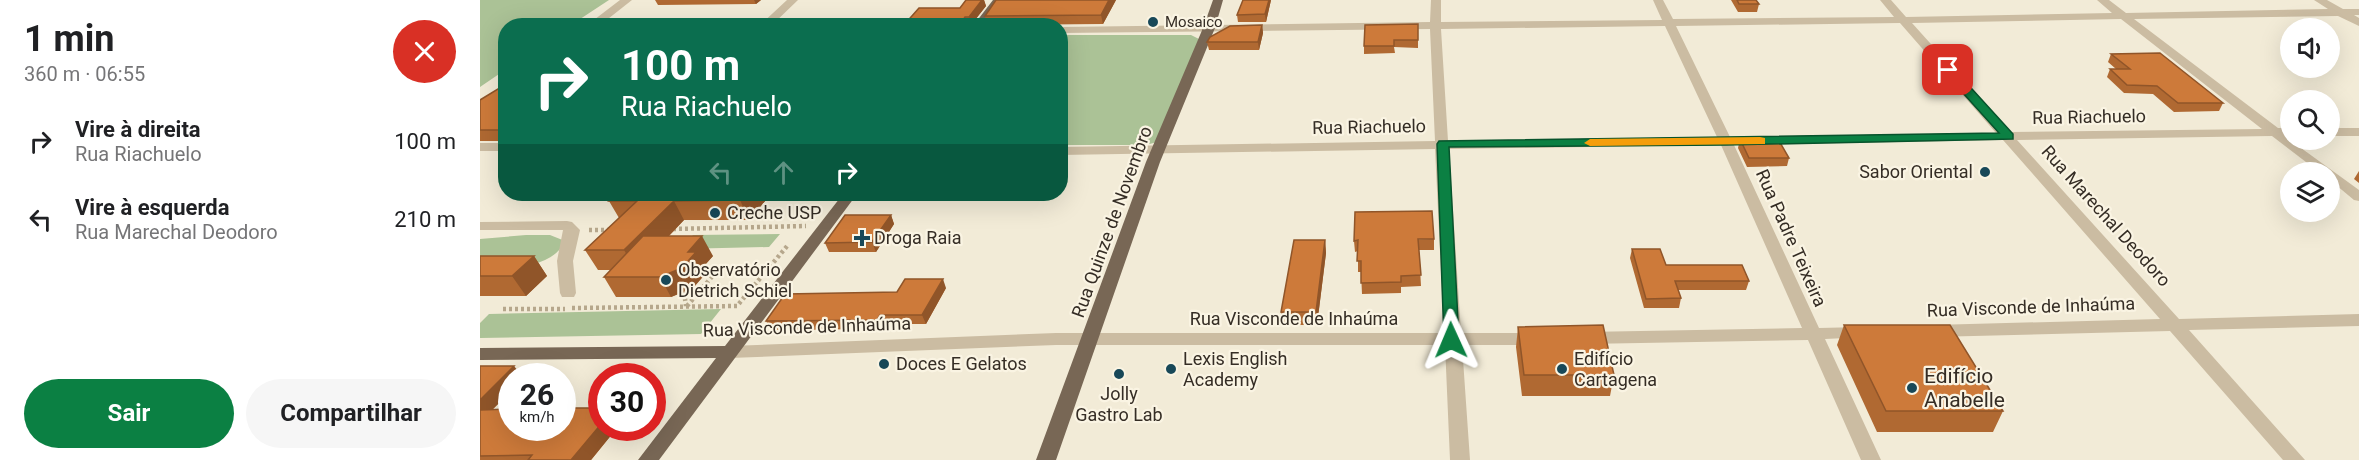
<!DOCTYPE html>
<html lang="pt">
<head>
<meta charset="utf-8">
<style>
  body { margin:0; font-family:Roboto,sans-serif; background:#f6f6f6; color:#202124; height:100vh; display:flex; flex-direction:column; font-size:22px; white-space:nowrap }
  * { box-sizing:border-box; margin:0 }
  p { font-size:20px; color:#757577 }
  .icon { flex:none; width:33px; height:33px; fill:none; stroke:currentColor; stroke-width:2; stroke-linecap:round; stroke-linejoin:round }
  .map { position:relative; flex:1; overflow:hidden }
  .panel { display:flex; flex-direction:column; background:#fff; width:480px }
  .panel>* { flex:none }
  .hud { position:absolute; left:18px; top:18px; width:570px; height:183px; border-radius:24px; box-shadow:0 6px 24px #0002; background:#0b6e4f; color:#fff; overflow:hidden }
  .fabs { position:absolute; left:1800px; top:18px; display:grid; gap:12px }
  .fabs a { display:grid; place-items:center; width:60px; height:60px; border-radius:50%; background:#fff; box-shadow:0 6px 24px #0002; font-size:30px }
  .speed { position:absolute; left:18px; top:363px; display:flex; gap:12px; font-size:30px; font-weight:700; text-align:center }
  .speed>* { display:grid; place-content:center; width:78px; height:78px; border-radius:50%; background:#fff; box-shadow:0 6px 24px #0002; line-height:1 }
  .speed small { font-size:15px; font-weight:400 }
  .speed .limit { border:9px solid #d22; background:#fff; color:#111 }
  .pin { position:absolute; display:grid; place-items:center; width:51px; height:51px; color:#fff; margin:-26px; border-radius:12px; box-shadow:0 3px 9px #0006 }
  .me { position:absolute; width:66px; margin:-33px; rotate:359deg; stroke-linejoin:round; filter:drop-shadow(0 0 4px #0008) }
  .turn { display:flex; align-items:center; gap:21px; height:126px; padding:0 24px; font-size:27px }
  .turn .icon { width:78px; height:78px; stroke-width:2.5 }
  .turn b { display:block; font-size:42px; line-height:51px }
  .lanes { display:flex; align-items:center; height:57px; padding:0 24px; background:#0003; justify-content:center; gap:30px; direction:ltr }
  .lanes .off { opacity:.35 }
  .round { display:grid; place-items:center; flex:none; width:63px; height:63px; border-radius:32px; background:#f6f6f6 }
  .overview { display:flex; align-items:center; justify-content:space-between; height:102px; padding:0 24px }
  h1 { font-size:36px; font-weight:700; line-height:45px }
  .cta { display:flex; gap:12px; margin-top:auto; padding:12px 24px }
  .cta a { flex:1; height:69px; border-radius:36px; background:#0b8043; color:#fff; font-size:24px; font-weight:700; line-height:69px; text-align:center }
  .cta a+a { background:#f6f6f6; color:#202124 }
  ul { padding:0; list-style:none }
  li { display:flex; align-items:center; gap:18px; height:78px; padding:0 24px }
  li div { flex:1 }
  li b { display:block; font-size:22px }
  li em { font-style:normal }
  main { display:flex; flex:1; min-height:0 }
  .map>svg:first-child { display:block }
  .green { fill:#abc296 }
  .lines { fill:none; stroke-linecap:round; stroke-linejoin:round }
  .path { stroke:#b6a78c; stroke-width:4.5; stroke-dasharray:3 3; stroke-linecap:butt }
  .minor { fill:#cbbca2; fill-rule:evenodd }
  .major { fill:#786755; fill-rule:evenodd }
  .wall { fill:#b06932 }
  .shaded-wall { fill:#905529 }
  .building { fill:#cd7a3a; stroke:#905529; stroke-width:1.5 }
  .route { fill:#0b8043; stroke:#07532c; stroke-width:1.5 }
  .slow { fill:#f59e0b }
  .poi-dot { fill:#184858; stroke:#faf4e3; stroke-width:2 }
  .labels { text-anchor:middle; stroke-width:4.5; stroke-linejoin:round; paint-order:stroke }
  .far-poi-label { font-size:15px; fill:#352d25; stroke:#faf4e3; text-anchor:start }
  .street-label { font-size:18px; fill:#352d25; stroke:#faf4e3 }
  .poi-label { font-size:18px; fill:#352d25; stroke:#faf4e3; text-anchor:start }
  .near-poi-label { font-size:21px; fill:#352d25; stroke:#faf4e3; text-anchor:start }
</style>
</head>
<body>
<main>
<section class="panel">
<div class="overview"><div><h1>1 min</h1><p>360 m · 06:55</p></div><a class="round" style="background:#d93025;color:#fff"><svg class="icon" aria-label="close" viewBox="0 0 24 24"><path d="M6 6l12 12M18 6L6 18"/></svg></a></div>
<ul>
<li><svg class="icon" aria-label="right" viewBox="0 0 24 24"><path d="M7 20v-9h11M14 6l5 5-5 5"/></svg><div><b>Vire à direita</b><p>Rua Riachuelo</p></div><em>100 m</em></li>
<li><svg class="icon" aria-label="left" viewBox="0 0 24 24"><path d="M17 20v-9H6M10 6l-5 5 5 5"/></svg><div><b>Vire à esquerda</b><p>Rua Marechal Deodoro</p></div><em>210 m</em></li>
</ul>
<div class="cta"><a>Sair</a><a>Compartilhar</a></div>
</section>
<div class="map">
<svg width="1879" height="460" viewBox="0 0 1879 460">
  <rect width="100%" height="100%" fill="#f2ebd7"/>
  <path class="green" d="M0,0H129L91,25L26,26L25,70L0,87Z
    M580,35H711L719,39L677,142L666,145H581Z
    M300,234L289,247L200,249L213,235Z
    M46,235H70L85,241C72,270 28,267 0,271V239Z
    M241,309L221,334L0,338V323L9,314Z"/>
  <g class="lines">
    <path class="path" d="M193,229L326,226
      M109,230H131
      M204,292L206,306
      M207,306L241,266
      M92,308L257,306L308,245
      M23,309H85"/>
    <path class="minor" d="M140,0H152L119,26H106Z
      M307,0H318L291,26H279Z
      M951,0H961V22L1182,20L1173,0H1183L1193,19L1414,17L1400,0H1411L1426,17L1632,13L1617,0H1629L1646,13L1848,9L1834,0H1847L1863,9H1879V15H1874L1879,18V26L1858,16L1654,19L1798,128H1810V136H1808L1810,140L1879,190V201L1874,200L1850,180V172H1839L1792,136L1537,140L1699,319L1879,314V326L1709,330L1825,460H1803L1690,331L1453,337L1447,335L1445,331L1447,327L1453,325L1680,319L1523,140L1254,145L1339,328L1381,327L1387,329L1390,333L1387,337L1345,339L1401,460H1381L1328,340L1105,344L1099,342L1096,338L1099,334L1105,332L1322,328L1241,145L969,149L981,333H1057L1063,335L1066,339L1063,343L1057,345H982L990,460H970L965,345H576L250,358L244,356L241,352L244,348L250,346L576,333H964L955,149L580,155V147L955,141L950,29L580,33V27L950,22ZM1641,19L1782,129L1530,132L1432,23ZM1420,23L1516,133L1250,137L1196,26ZM1185,26L1237,137L968,141L961,29Z
      M1850,128H1879V136H1850Z
      M0,143H26V151H0Z
      M87,221L92,222L100,230L93,261L96,293L94,297H82L80,293L77,261L83,230H0V222Z"/>
    <path class="major" d="M513,0H523L504,26H493Z
      M733,0H743L735,28L680,162L576,460H556L666,162L723,28Z
      M363,194H377L179,460H158L236,358L0,360V348L245,346Z"/>
  </g>
  <path class="wall" d="M175,0H281L276,4L178,5Z
    M486,0H504L506,6L491,25L423,26L480,8Z
    M636,0L623,24L507,25L505,16Z
    M791,0L786,22H758L757,15Z
    M1251,0H1276L1279,4L1277,12H1258Z
    M938,24V48L914,47L915,53L884,54V46Z
    M782,25L783,33L779,50H729L727,42Z
    M1631,54L1743,103L1739,111L1694,112L1673,94L1644,93L1627,77L1630,69H1636L1628,62Z
    M26,84V141H0V100Z
    M1260,139L1309,158L1307,166L1267,167L1258,148Z
    M1879,171V183L1874,179Z
    M291,194L269,220H204L189,236L233,256L224,266L227,272L213,288L191,297H136L124,277L131,270H118L105,250L139,218L129,201Z
    M411,215L414,224L396,252H349L345,243Z
    M954,239V250H939L941,286L921,287V293L882,294L881,272H878V251L875,252L874,241Z
    M845,240L846,253L837,325H803L801,312Z
    M1152,249L1186,265L1269,281L1266,290H1198L1201,298L1199,308H1164L1150,258Z
    M0,256H54L67,276L46,296H0Z
    M466,288L446,324H404L401,329L291,330L286,321L417,292Z
    M1364,325L1523,411L1513,432H1397L1357,345Z
    M1038,327L1134,375L1130,396H1042L1036,347Z
    M0,366L32,376V390L12,410L122,428H137L111,460H0Z"/>
  <path class="shaded-wall" d="M274,0H281L276,4Z
    M502,0H504L506,6L491,25L489,17Z
    M629,0H636L623,24L621,15Z
    M789,0H791L786,22L785,14Z
    M485,17L487,26H479Z
    M782,25L783,33L779,50L778,42Z
    M266,194H291L269,220L260,200Z
    M194,201L204,220L156,270L144,250Z
    M411,215L414,224L396,252L392,242Z
    M222,236L233,256L224,266L227,272L213,288L191,297L180,277L208,252Z
    M845,240L846,253L837,325L836,312Z
    M54,256L67,276L46,296L32,276Z
    M463,279L466,288L446,324L442,315Z
    M400,315L404,324L401,329L397,320Z
    M34,366L42,376H32V390L0,422V400Z
    M122,423V428H137L111,460H91Z"/>
  <path class="building" d="M486,0H502L489,17H485L479,26H423L439,8H480Z
    M516,0H629L621,15L505,16Z
    M763,0H789L785,14L757,15Z
    M1257,0H1276L1279,4H1259Z
    M938,24V40H914V46H884L885,25Z
    M782,25L778,42H727L730,37L750,26Z
    M1680,53L1743,103H1698L1677,86L1647,85L1630,69H1650L1631,54Z
    M26,84V132L19,130H0V100Z
    M1260,139H1298L1309,158H1269Z
    M137,194H266L260,200L194,201L144,250H105L157,201H129Z
    M952,211L954,239H938L941,275L921,276V282L881,283V261H877L878,240L874,241L875,212Z
    M365,215H411L392,242L345,243Z
    M163,236H222L208,252H216L202,268L180,277H124Z
    M814,240H845L836,312H801Z
    M1152,249H1180L1186,265H1262L1269,281H1195L1201,298L1166,299Z
    M0,256H54L32,276H0Z
    M425,279H463L442,315H400L397,320L286,321L305,294L417,292Z
    M1123,325L1134,375H1044L1038,327Z
    M1364,325H1470L1523,411H1406Z
    M0,366H34L0,400Z
    M82,408H122V423L91,460H48L52,455L0,456V410L32,409V428H82Z"/>
  <path class="route" d="M1464,67H1472L1533,134V139L1246,145L969,147L979,340L977,344H966L964,340L957,144L959,141L1519,133L1464,72Z"/>
  <path class="slow" d="M1280,137L1285,138V144L1110,146L1104,143L1110,139Z"/>
  <g class="poi-dot">
    <circle cx="673" cy="22" r="6"/>
    <circle cx="1505" cy="172" r="6"/>
    <circle cx="235" cy="213" r="6"/>
    <path d="M379 229h6v6h6v6h-6v6h-6v-6h-6v-6h6z"/>
    <circle cx="186" cy="280" r="6"/>
    <circle cx="404" cy="364" r="6"/>
    <circle cx="691" cy="369" r="6"/>
    <circle cx="1082" cy="369" r="6"/>
    <circle cx="639" cy="374" r="6"/>
    <circle cx="1432" cy="388" r="6"/>
  </g>
  <g class="labels">
    <g class="far-poi-label">
      <text x="685" y="27">Mosaico</text>
    </g>
    <g class="street-label">
      <text transform="translate(1609 117) rotate(-1)" y="6">Rua Riachuelo</text>
      <text transform="translate(889 127) rotate(-1)" y="6">Rua Riachuelo</text>
      <text transform="translate(1626 216) rotate(48)" y="6">Rua Marechal Deodoro</text>
      <text transform="translate(632 222) rotate(-70)" y="6">Rua Quinze de Novembro</text>
      <text transform="translate(1311 238) rotate(66)" y="6">Rua Padre Teixeira</text>
      <text transform="translate(1551 307) rotate(-2)" y="6">Rua Visconde de Inhaúma</text>
      <text x="814" y="325">Rua Visconde de Inhaúma</text>
      <text transform="translate(327 327) rotate(-2)" y="6">Rua Visconde de Inhaúma</text>
    </g>
    <g class="poi-label">
      <text x="1493" y="178" text-anchor="end">Sabor Oriental</text>
      <text x="247" y="219">Creche USP</text>
      <text x="394" y="244">Droga Raia</text>
      <text x="198" y="276">Observatório<tspan x="198" dy="21">Dietrich Schiel</tspan></text>
      <text x="703" y="365">Lexis English<tspan x="703" dy="21">Academy</tspan></text>
      <text x="1094" y="365">Edifício<tspan x="1094" dy="21">Cartagena</tspan></text>
      <text x="416" y="370">Doces E Gelatos</text>
      <text x="639" y="400" text-anchor="middle">Jolly<tspan x="639" dy="21">Gastro Lab</tspan></text>
    </g>
    <g class="near-poi-label">
      <text x="1444" y="383">Edifício<tspan x="1444" dy="24">Anabelle</tspan></text>
    </g>
  </g>
</svg>
<div class="fabs">
<a><svg class="icon" aria-label="sound" viewBox="0 0 24 24"><path d="M4 9h4l5-4v14l-5-4H4zM17 9q2 3 0 6"/></svg></a>
<a><svg class="icon" aria-label="search" viewBox="0 0 24 24"><circle cx="10" cy="10" r="6"/><path d="M15 15l6 6"/></svg></a>
<a><svg class="icon" aria-label="layers" viewBox="0 0 24 24"><path d="M12 4l9 5-9 5-9-5zM3 14l9 5 9-5"/></svg></a>
</div>
<div class="speed"><div>26<small>km/h</small></div><div class="limit">30</div></div>
<div class="pin" style="left:1468px;top:70px;background:#d93025"><svg class="icon" aria-label="arrive" viewBox="0 0 24 24"><path d="M6 21V4h12l-3 4 3 4H6"/></svg></div>
<svg class="me" style="left:971px;top:340px" viewBox="-20 -20 40 40"><path d="M0-17L14 15 0 8-14 15z" fill="#0b8043" stroke="#fff" stroke-width="4"/></svg>
<div class="hud">
<div class="turn"><svg class="icon" aria-label="right" viewBox="0 0 24 24"><path d="M7 20v-9h11M14 6l5 5-5 5"/></svg><div><b>100 m</b>Rua Riachuelo</div></div>
<div class="lanes"><svg class="icon off" aria-label="left" viewBox="0 0 24 24"><path d="M17 20v-9H6M10 6l-5 5 5 5"/></svg><svg class="icon off" aria-label="ahead" viewBox="0 0 24 24"><path d="M12 20V5M6 11l6-6 6 6"/></svg><svg class="icon" aria-label="right" viewBox="0 0 24 24"><path d="M7 20v-9h11M14 6l5 5-5 5"/></svg></div>
</div>
</div>
</main>
</body>
</html>
